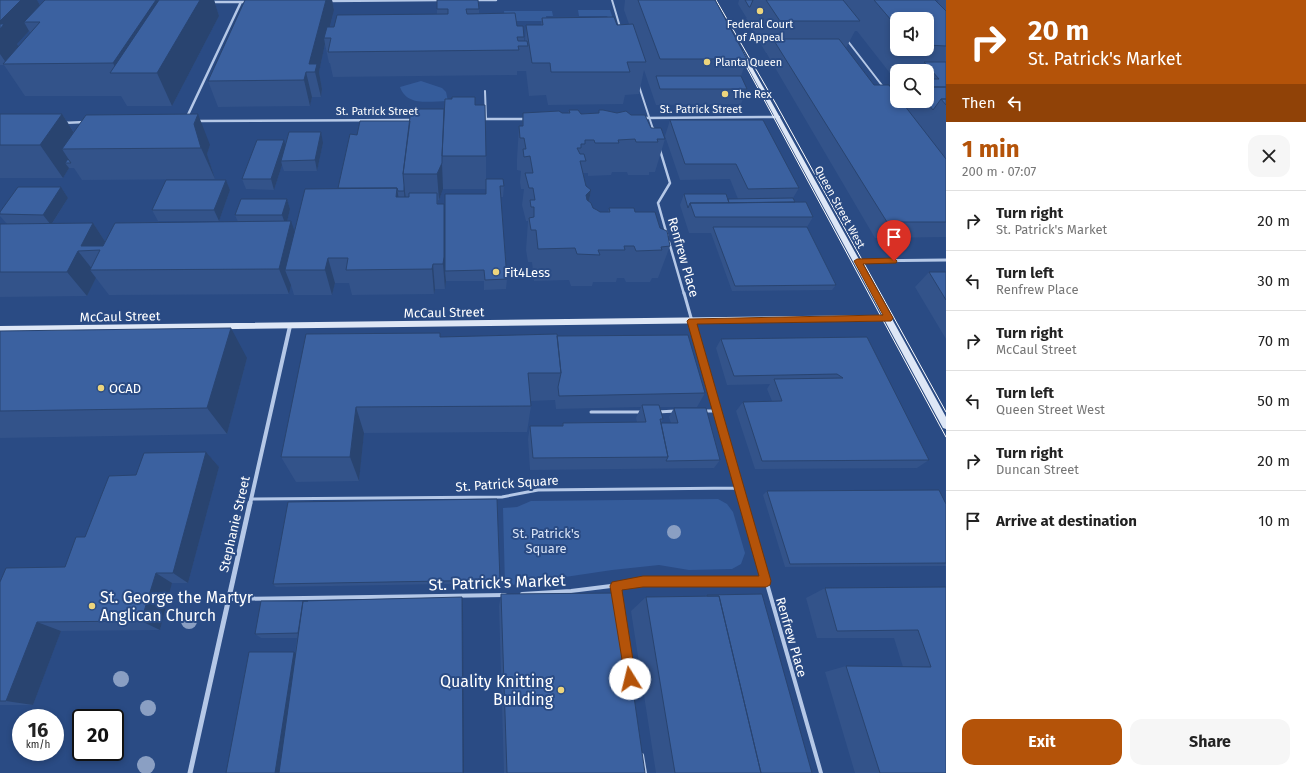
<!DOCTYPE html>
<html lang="en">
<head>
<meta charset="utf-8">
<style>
  body { margin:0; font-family:"Fira Sans",sans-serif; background:#f6f6f6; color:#222; height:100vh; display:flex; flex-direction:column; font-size:15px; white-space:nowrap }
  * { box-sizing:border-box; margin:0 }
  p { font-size:13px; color:#767676 }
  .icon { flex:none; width:22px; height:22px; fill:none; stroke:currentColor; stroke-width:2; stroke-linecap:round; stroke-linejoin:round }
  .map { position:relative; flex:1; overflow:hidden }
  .drawer { display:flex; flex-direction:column; background:#fff; width:360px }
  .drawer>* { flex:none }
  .guide { background:#b45309; color:#fff; overflow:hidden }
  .controls { position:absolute; left:890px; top:12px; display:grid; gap:8px }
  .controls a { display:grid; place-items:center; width:44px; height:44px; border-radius:8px; background:#fff; box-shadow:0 2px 6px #0003; font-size:20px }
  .speed { position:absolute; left:12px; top:709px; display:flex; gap:8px; font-size:20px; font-weight:700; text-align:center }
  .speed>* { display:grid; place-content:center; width:52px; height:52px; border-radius:50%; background:#fff; box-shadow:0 2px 6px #0003; line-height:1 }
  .speed small { font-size:10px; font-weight:400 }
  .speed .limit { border:2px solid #111; border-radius:6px; background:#fff; color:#111 }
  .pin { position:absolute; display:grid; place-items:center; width:34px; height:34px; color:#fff; margin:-41px -17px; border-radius:50% 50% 50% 0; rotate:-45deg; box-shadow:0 0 4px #0007 }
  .pin .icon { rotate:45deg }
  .me { position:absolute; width:44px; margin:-22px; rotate:351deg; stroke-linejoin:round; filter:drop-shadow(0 0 3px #0008) }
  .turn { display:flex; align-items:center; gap:14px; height:84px; padding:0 16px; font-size:18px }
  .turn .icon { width:52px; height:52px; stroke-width:2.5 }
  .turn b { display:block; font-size:28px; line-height:34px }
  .then { display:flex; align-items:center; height:38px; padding:0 16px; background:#0003; gap:8px; font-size:15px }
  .round { display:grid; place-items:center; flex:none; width:42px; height:42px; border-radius:12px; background:#f6f6f6 }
  .headline { display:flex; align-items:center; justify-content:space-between; height:68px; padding:0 16px }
  h1 { font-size:24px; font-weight:700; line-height:30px; color:#b45309 }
  .button { display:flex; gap:8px; margin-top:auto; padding:8px 16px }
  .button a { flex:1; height:46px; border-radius:12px; background:#b45309; color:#fff; font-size:16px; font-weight:700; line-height:46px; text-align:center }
  .button a+a { background:#f6f6f6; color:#222 }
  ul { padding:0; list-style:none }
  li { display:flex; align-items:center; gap:12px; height:60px; padding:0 16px; border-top:1px solid #e0e0e0 }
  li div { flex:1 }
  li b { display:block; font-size:15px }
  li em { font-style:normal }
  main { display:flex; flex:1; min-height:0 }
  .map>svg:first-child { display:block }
  .green { fill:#355c9b }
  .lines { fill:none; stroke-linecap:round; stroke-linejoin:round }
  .lane-far3 { stroke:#b5c8e7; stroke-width:2 }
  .lane-far2 { stroke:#b5c8e7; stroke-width:2.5 }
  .lane-far1 { stroke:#b5c8e7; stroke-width:3 }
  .lane { stroke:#b5c8e7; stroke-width:4 }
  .street-far3 { stroke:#b5c8e7; stroke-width:2.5 }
  .street-far2 { stroke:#b5c8e7; stroke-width:3 }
  .street-far1 { stroke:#b5c8e7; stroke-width:4 }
  .street { stroke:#b5c8e7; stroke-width:5 }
  .secondary { fill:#dee7f6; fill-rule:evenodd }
  .tram { stroke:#fff; stroke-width:1 }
  .tree { fill:#8a9fc3 }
  .wall { fill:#33538a; fill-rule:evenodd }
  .shaded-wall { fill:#294470 }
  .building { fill:#3b61a0; stroke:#294470 }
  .route { fill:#b45309; stroke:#753606 }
  .poi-dot { fill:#edd57d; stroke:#2a4b84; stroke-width:1.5 }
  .labels { text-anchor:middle; stroke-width:4; stroke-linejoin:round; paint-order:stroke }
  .far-poi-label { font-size:11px; fill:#fff; stroke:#2a4b84; text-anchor:start }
  .far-street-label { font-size:11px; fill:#fff; stroke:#2a4b84 }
  .street-label { font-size:13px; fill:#fff; stroke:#2a4b84 }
  .poi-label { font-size:13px; fill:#fff; stroke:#2a4b84; text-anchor:start }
  .park-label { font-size:13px; fill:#d8e3f6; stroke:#2a4b84 }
  .near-street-label { font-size:16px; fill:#fff; stroke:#2a4b84 }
  .near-poi-label { font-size:16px; fill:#fff; stroke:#2a4b84; text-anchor:start }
</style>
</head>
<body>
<main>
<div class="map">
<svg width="946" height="773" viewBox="0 0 946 773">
  <rect width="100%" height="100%" fill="#2a4b84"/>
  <path class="green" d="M578,10H610L619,36L607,16H579Z
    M504,11H552L553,16H546L547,21H505Z
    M421,81L442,88L446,92L448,101C430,101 407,107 400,87Z
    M718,499L727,504L733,512L745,553L741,564L732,569L689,570L659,565L612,570L505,586L503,508L517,507L531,501Z"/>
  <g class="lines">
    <path class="lane-far3" d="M612,0L620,27
      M847,40L884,88
      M639,86L653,129
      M485,91L486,119"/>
    <path class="lane-far2" d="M653,128L654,132
      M660,150L670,183L658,203L667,235
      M669,242L684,294"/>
    <path class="lane-far1" d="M684,293L744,504
      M703,411H717
      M591,412H642
      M657,412L676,411
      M251,499L502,497L538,490L739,488"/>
    <path class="lane" d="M744,503L821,773
      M522,594L571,591L643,582L766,581
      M229,599L505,595
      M642,755L645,773"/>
    <path class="street-far3" d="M473,0H496
      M328,1L442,0
      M210,2H248
      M642,118L779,117
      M186,119L241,2
      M480,119H528
      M196,121L414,120
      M62,123L86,122"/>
    <path class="street-far2" d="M857,261L946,260"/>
    <path class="street-far1" d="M250,504L290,326"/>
    <path class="street" d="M190,773L250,503"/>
    <path class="secondary" d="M739,50L743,51L890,315L892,316V319L946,417V429L943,428L885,321L0,332V326L882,315L739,51Z"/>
    <path class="tram" d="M716,0L776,104L946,412
      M740,55L946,437"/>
  </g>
  <g class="tree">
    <circle cx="674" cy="532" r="7"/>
    <circle cx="189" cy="621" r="8"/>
    <circle cx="121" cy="679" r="8"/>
    <circle cx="148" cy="708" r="8"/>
    <circle cx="146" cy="765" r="9"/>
  </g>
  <path class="wall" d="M0,0H37L40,5L45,0H214L219,16L172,106H127L121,96H25L4,65H0ZM29,31L31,33L19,47L17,44Z
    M245,0H332L334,10L330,27L437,14V0L479,9V14L517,26L524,37V41H525L526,25H541L542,18L617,25L629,24L624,10L625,0H715L747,59L741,76L747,89L741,104L656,105L644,70L639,94L625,95L623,104L548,105L546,95L529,96L526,71H517V75L333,77L330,63H329L325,44L319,72L322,89L321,97H312L310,106L218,107L208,81Z
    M739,0H935L937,2L939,0H946V237L875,238L767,54V53H766L746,18L747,17H746L738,4ZM897,19H927V49H897ZM855,31H857L893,77H897V71H927V101H907L904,105L874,85L846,48Z
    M475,105L486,156V179L504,186L503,197H501L507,279L506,289L484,290V281H446L445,289H435L434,294L352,295L349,283H335L332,295H294L291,285L289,294L109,295L96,278L87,296L0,297V224H7L0,216V212L61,187L68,198L52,224L93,223L105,241L238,222L235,215L287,199L290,209L287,222L295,231L338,188L357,135L410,121L444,109ZM443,189H486V194L445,223L444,204H438V200H439Z
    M569,110L581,114L599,113V110L631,115L651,128L665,139L655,172H649V175H628L627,172H612L611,175L588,176V173H583L586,186L591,190L589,202L593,208L600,212H608L609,208L635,212L660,228L670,246L658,278H652L650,282H626L624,278H617L616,282H593L592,286H571L569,280L534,281L532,262H528L526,250L528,221H526L522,205L524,189H521L520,182L521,171L517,170V159L519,126H522L523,113H568Z
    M0,114H62L74,132L210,145L207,154L215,179L82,180L74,168H69L63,178H0Z
    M670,120L799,188L793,198L795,202L813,217L807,227L836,285L832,290L732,291L711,233H689L680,205L684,194L728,199H738L730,179L680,180L665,136Z
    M323,143L317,171H284L282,165L274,190L246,189L242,179L285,144Z
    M226,180L230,190L219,221H158L152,210Z
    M929,272H946V339L915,287Z
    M0,331L247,358L227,434L0,438Z
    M440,333V337L557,336L705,393L697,407H660L663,419L661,423H671L669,417L674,408L720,460L714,468L530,470L528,439L530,426H562L563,423L637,422L636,418L641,407L556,409L555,400L531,401V406L527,432L364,433L359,481L296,482L281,457Z
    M867,337L929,460L917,468L755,469L736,411L743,402L772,401L767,389L770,384L727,385L716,348L721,339Z
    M206,452L219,467L188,583H172L160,630L61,631L33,705H0V582L65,567L85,537L136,475Z
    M767,491L946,504V566L785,567L763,495Z
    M500,580L499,583L276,587L273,584Z
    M946,587V773H855L825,672L846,666L903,667L894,638H817L806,598L825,588Z
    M501,594L645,773H504L499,606Z
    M707,595L812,773H656L631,611L646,597L705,596Z
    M463,611L295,653L297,638H261L255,634Z"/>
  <path class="shaded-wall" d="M21,0H37L45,14L24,22L29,31L17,44L20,49L7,64L0,54V21Z
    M156,0H173L118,73L113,63Z
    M200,0H214L219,16L172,106L157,73Z
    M326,0H332L334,10L327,38H324L325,44L319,72L322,89L321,97L315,72L309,64Z
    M306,72L312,97L310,106L304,80Z
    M62,114L83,147L62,149L71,163H65L69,168L63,178L40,145Z
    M198,114L210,145L207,154L215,179L201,148L194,124Z
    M321,132L323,143L317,171L315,160Z
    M284,140L287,151L281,161L282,165L274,190L271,179Z
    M442,163L443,189L439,200L437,174Z
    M226,180L230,190L219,221L214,210Z
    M404,185L406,199L405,207L404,191Z
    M61,187L68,198L51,225L43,215Z
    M397,188L401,213L396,197Z
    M591,190L585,223L586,195Z
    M287,199L290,209L286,226L282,215Z
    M444,204L446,230L445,271L446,281L445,289L443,264Z
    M291,221L300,247L285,270L291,285L289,294L279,269Z
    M93,223L110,249L100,250L81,246Z
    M78,251L93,270H90L96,278L87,296L67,272Z
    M328,258L335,283L332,295L325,270Z
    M433,264L435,289L434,294L432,269Z
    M231,328L247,358L227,434L207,408Z
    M356,407L364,433L359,481L350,457Z
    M206,452L219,467L188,583L173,573Z
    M156,573L172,583L160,630L141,621Z
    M462,597L463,611L464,773H463Z
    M37,622L61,631L33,705L6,701Z
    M294,652L302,657L285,773H275Z"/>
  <path class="building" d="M0,0H21L0,21Z
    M45,0H156L113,63L3,64L40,22H24Z
    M159,0H200L157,73H110Z
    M245,0H326L309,64H317L315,72H306L304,80L208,81Z
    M437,0H478L479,9H466L467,14L515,13L517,26H523L524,37H517L518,41H527L528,46H518L519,50L328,52L331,38H324L327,27H334L337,15L448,14V9H437Z
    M638,0H715L747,59H660Z
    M745,0H753L750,7H749Z
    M766,0H843L860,21H780Z
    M874,0H935L946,11V46L927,45V19H897V27Z
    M614,17L617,25L633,24L646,62H627L630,72H551L550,63H532L526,25H543L542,18Z
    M0,24H4L0,29Z
    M773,39H839L874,85H889L897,96V101H901L946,159V222H887Z
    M924,62H946V87H927V79H939Z
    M656,76H741L747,89H660Z
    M927,87H946V99H941L933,110L926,101Z
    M452,97H475V105H485L486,156H442L445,99H452Z
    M941,99H946V105Z
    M411,109H444L442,156V163L437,174H403Z
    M569,110H578L581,114L599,113V110H603L617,113L626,111L631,115H645L651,128H661L665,139H657L658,142H636L635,139L618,140L619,143H595L594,140H585V144H581V148H577L580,154H584L586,161H580L586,186L591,190L586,195L587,200L591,203L593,208L597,210L600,212H610L609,208H634L635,212H655L660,228L667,231L670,246L661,247L662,250L636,251L634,246H624L625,250H598L600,255L577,254L575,248L538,249L536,230H531L529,218L534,217V207H531L530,200H535L533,188H529L525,173H533L530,156L524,157L523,149H526L524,138H520L519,126H523V113L559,111L562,113H570Z
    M0,114H62L40,145H0Z
    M198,114L194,124L201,148L62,149L86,115Z
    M670,120H763L799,188L748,189L736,164H685Z
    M360,121H410L403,174L404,185V191H398L397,188H338L350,134L357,135Z
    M289,132H321L315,160L281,161Z
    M257,140H284L271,179H242Z
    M68,159L71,163H65Z
    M486,179H503L504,186H500L507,279L485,280L484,270L445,271V194H486Z
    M166,180H226L214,210H152Z
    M18,187H61L43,215L0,214V212Z
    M397,188L396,197H409V193H437V204H444V257L443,264H433L432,269L346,270L348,258H328L325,270H285L305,189Z
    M684,194H726L729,203H690L688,208Z
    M793,198L795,202L729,203L728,199Z
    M241,199H287L282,215H235Z
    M806,202L813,217H695L690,203Z
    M291,221L279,269L90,270L100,250L78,251L67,272H0V224L93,223L81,246H103L115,223Z
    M713,227H807L836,285L735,286Z
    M929,272H946V300Z
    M231,328L207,408L0,411V331Z
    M440,333V337L557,334L561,373H528L531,406L356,407L350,457H281L306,334Z
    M688,335L705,393L559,396L558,387L561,373L557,336Z
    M867,337L929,460L762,461L743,402L782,401L774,379L843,378L837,374L734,376L721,339Z
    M642,405H659L663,419H660L668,457L533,458L530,426H563V423L646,422Z
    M674,408H706L720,460L666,461L668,457L661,423H678Z
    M206,452L173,573H156L141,621L37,622L6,701H0V582L6,568L65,567L76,537H85L109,476L136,475L144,453Z
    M939,490L946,504V563L790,564L767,491Z
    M497,499L500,580L273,584L288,502Z
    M946,587V773H880L846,666L931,667L918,630L837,631L825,588Z
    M619,593L645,773H507L501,594Z
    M762,594L812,773H761L719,596H707V595Z
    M719,596L761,773H675L646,597Z
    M462,597L463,773H279L303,601Z
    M261,601H308H303L298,633L255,634Z
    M249,652H294L275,773H226Z"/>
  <path class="route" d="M894,258L897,261L896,263L863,264L893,318L891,321L697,324L771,581L770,585L766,587H643L622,590L636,679L635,684L630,685L626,684L610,586L612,582L643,576H759L687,321L689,319L883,315L854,261L857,259Z"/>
  <g class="poi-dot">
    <circle cx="760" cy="11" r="4"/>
    <circle cx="707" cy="62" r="4"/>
    <circle cx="725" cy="94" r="4"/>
    <circle cx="496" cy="272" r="4"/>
    <circle cx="101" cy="388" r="4"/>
    <circle cx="92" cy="606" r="4"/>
    <circle cx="561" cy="690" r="4"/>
  </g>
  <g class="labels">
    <g class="far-poi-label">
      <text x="760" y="28" text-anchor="middle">Federal Court<tspan x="760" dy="13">of Appeal</tspan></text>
      <text x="715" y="66">Planta Queen</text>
      <text x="733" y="98">The Rex</text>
    </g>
    <g class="far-street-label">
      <text x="701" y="113">St. Patrick Street</text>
      <text x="377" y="115">St. Patrick Street</text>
      <text transform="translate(840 207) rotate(61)" y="4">Queen Street West</text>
    </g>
    <g class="street-label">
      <text transform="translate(684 257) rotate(74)" y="5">Renfrew Place</text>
      <text transform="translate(444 312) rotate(-1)" y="5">McCaul Street</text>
      <text transform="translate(120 316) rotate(-1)" y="5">McCaul Street</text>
      <text transform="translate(507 483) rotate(-4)" y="5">St. Patrick Square</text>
      <text transform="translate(234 524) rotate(-77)" y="5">Stephanie Street</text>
      <text transform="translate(792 637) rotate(74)" y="5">Renfrew Place</text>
    </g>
    <g class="poi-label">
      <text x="504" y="277">Fit4Less</text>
      <text x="109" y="393">OCAD</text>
    </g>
    <g class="park-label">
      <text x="546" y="538">St. Patrick's<tspan x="546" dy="15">Square</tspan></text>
    </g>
    <g class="near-street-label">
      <text transform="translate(497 582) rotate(-2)" y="6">St. Patrick's Market</text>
    </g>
    <g class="near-poi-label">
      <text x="100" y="603">St. George the Martyr<tspan x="100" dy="18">Anglican Church</tspan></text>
      <text x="553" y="687" text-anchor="end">Quality Knitting<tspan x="553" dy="18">Building</tspan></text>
    </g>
  </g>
</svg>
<div class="controls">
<a><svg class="icon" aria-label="sound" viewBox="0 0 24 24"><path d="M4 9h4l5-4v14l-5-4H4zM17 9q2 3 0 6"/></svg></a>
<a><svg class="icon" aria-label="search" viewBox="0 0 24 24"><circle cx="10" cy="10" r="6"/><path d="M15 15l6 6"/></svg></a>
</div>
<div class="speed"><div>16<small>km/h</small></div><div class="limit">20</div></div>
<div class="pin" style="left:894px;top:261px;background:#d93025"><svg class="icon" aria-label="arrive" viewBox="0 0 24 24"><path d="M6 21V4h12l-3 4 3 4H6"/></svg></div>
<svg class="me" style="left:630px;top:679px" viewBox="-20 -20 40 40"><circle r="19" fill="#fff"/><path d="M0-13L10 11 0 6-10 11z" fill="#b45309"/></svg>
</div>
<section class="drawer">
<div class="guide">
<div class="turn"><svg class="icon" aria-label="right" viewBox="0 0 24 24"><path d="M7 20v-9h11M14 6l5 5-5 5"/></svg><div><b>20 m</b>St. Patrick's Market</div></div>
<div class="then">Then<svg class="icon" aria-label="left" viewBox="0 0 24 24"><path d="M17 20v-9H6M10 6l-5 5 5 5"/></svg></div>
</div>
<div class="headline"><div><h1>1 min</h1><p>200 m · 07:07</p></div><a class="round"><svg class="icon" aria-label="close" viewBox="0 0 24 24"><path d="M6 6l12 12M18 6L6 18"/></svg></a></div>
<ul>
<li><svg class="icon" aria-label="right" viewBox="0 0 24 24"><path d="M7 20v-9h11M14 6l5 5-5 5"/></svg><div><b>Turn right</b><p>St. Patrick's Market</p></div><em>20 m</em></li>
<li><svg class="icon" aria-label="left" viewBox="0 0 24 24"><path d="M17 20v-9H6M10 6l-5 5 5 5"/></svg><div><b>Turn left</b><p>Renfrew Place</p></div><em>30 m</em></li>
<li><svg class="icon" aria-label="right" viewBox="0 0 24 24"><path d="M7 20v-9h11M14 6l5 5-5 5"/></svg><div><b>Turn right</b><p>McCaul Street</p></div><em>70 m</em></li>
<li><svg class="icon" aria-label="left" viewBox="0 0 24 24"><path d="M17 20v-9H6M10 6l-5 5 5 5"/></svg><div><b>Turn left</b><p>Queen Street West</p></div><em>50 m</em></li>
<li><svg class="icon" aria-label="right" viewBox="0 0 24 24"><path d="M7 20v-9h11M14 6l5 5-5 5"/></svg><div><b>Turn right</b><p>Duncan Street</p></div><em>20 m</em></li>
<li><svg class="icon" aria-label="arrive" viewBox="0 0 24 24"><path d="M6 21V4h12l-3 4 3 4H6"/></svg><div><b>Arrive at destination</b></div><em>10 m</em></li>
</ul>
<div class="button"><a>Exit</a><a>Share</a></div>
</section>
</main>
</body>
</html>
